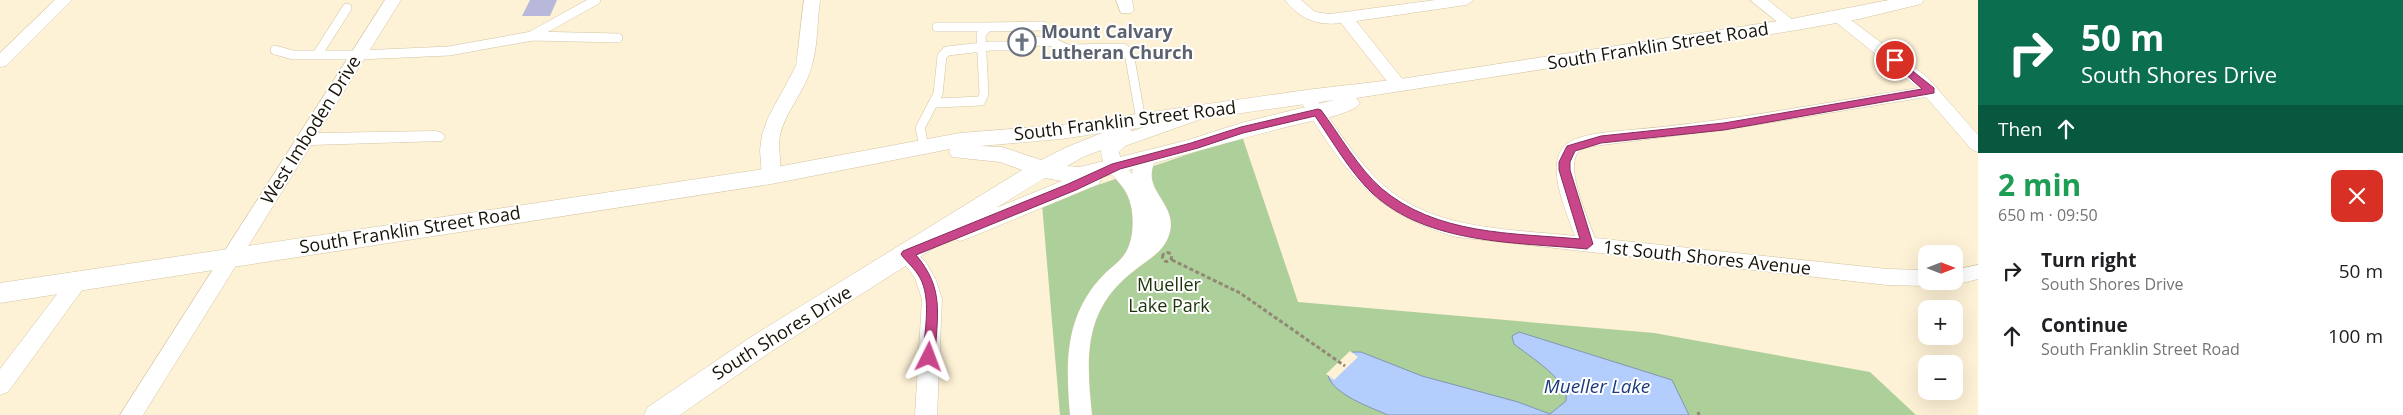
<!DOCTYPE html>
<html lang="en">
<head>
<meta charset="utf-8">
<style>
  body { margin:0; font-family:"Open Sans",sans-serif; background:#f6f6f6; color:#202124; height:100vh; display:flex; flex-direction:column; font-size:19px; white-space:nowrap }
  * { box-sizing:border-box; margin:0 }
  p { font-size:16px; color:#757577 }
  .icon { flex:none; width:28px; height:28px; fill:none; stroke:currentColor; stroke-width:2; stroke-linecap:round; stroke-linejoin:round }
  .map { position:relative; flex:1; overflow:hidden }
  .side { display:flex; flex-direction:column; background:#fff; width:425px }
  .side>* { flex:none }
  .top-card { background:#0b6e4f; color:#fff; overflow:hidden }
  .needle { width:32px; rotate:90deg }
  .buttons { position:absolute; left:1918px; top:245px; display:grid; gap:10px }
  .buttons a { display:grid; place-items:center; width:45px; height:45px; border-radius:10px; background:#fff; box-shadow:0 5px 20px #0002; font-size:25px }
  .pin { position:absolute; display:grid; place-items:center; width:42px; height:42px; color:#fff; margin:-21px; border:2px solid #fff; border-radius:50%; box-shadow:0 1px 5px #0007 }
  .me { position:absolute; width:55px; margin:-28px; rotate:3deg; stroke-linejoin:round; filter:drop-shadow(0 0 4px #0008) }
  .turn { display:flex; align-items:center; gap:18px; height:105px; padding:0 20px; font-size:22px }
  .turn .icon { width:65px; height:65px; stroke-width:2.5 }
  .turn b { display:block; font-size:35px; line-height:42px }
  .then { display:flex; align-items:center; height:48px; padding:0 20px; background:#0003; gap:10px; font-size:19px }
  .round { display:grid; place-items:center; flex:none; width:52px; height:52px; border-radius:10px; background:#f6f6f6 }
  .summary { display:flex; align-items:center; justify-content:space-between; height:85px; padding:0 20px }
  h1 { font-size:30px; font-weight:700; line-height:38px; color:#1e9e55 }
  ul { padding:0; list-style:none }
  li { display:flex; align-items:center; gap:15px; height:65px; padding:0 20px }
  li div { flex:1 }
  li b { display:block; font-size:19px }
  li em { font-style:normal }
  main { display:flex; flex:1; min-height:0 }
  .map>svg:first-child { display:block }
  .green { fill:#adcf99 }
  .water { fill:#b3cdfc; stroke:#8495b2 }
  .pier { fill:#fdf1d6 }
  .building { fill:#b8b8da }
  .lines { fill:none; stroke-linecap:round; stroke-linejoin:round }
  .service-casing { stroke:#d3c5a3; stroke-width:10 }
  .minor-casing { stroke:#d3c5a3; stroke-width:1 }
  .tertiary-casing { stroke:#d3c5a3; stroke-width:1 }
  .path { stroke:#918875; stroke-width:3; stroke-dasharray:4 2.5; stroke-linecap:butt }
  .service { stroke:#fff; stroke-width:9 }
  .minor { fill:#fff; fill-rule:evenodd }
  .tertiary { fill:#fff; fill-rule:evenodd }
  .route { fill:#ca468b; stroke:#832e5a }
  .labels { text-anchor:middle; stroke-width:4; stroke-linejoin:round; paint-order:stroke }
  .worship-label { font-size:18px; font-weight:bold; fill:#5b616d; stroke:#fff; text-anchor:start }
  .street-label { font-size:18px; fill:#181307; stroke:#fff }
  .park-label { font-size:18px; fill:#1b3309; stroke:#fff }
  .water-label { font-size:19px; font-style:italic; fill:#1b3b7e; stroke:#fff }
</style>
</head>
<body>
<main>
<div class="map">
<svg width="1978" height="415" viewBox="0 0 1978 415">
  <rect width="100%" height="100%" fill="#fdf1d6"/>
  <path class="green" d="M1242,136L1298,302L1654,333L1870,372L1916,415H1060L1042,204Z"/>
  <path class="water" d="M1519,332L1672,380L1689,415H1388C1372,408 1332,394 1328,375L1352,352H1361L1422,376L1518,402L1550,414L1566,401C1570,381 1529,356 1514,344L1512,336Z"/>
  <path class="pier" d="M1350,351L1358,357L1334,380L1326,374Z"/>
  <path class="building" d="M530,0H557L550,16H522Z"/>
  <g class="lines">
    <g class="service-casing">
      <path id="service" d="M937,27H987
        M533,35L596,0
        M275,50L293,55H359L449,51L532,36L618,38
        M317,55L347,8
        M937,103L981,101L984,94L981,35L987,27L1043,26
        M924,146L920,128L938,94L942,56L947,51L991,46H1020L1038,41L1052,42L1067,49L1123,48L1129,53L1141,120"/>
    </g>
    <g class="minor-casing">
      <path id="minor" d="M55,0H72L6,66L0,67V53Z
        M385,0H401L318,133L436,131L442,133L445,137L442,141L311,145L143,415H120Z
        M804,0H820C817,21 818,45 812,65C806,90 786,110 780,135C777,149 784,169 777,180L771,182L765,180L762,176L760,150L762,135L768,118L796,66Z
        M1116,0H1132L1134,10L1131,13H1121Z
        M1285,0H1301L1315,12L1330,14L1435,0H1474L1466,5L1356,21L1408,86L1406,90H1394L1341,23C1318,26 1299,19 1285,0Z
        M1750,0H1768L1799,25L1791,30L1785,28Z
        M1838,12L1843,14L1927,77L1978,135V152L1972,150L1926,97L1749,126L1602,145C1594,146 1581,147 1577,154C1566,171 1589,221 1595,238L1887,269L1926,270V281H1934L1933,283L1926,286L1887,285L1456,237C1368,211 1345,170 1298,97L1300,93H1312C1332,121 1350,151 1374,176C1425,231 1505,228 1575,236C1567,214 1547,170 1562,149C1572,133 1612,132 1629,130C1726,122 1822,103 1918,88L1833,20L1830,17Z
        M1195,109L1201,111L1204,115L1201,119L1125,146L1119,152L1121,161L1132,174L1133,167L1142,154L1148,152L1154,154L1157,158C1137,190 1180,202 1169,235C1164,252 1147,260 1135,270C1083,309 1086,357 1092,415H1070C1066,366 1064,321 1098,281C1114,262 1128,261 1132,233C1134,218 1132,201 1124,189C1115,176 1101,167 1101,150L1113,138Z
        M907,247L914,249L927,264L936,280L942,299L937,415H915L922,299L915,278L897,254L900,249Z
        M1978,265V279L1954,285L1946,281H1954V270Z
        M78,273L85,276L88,281L85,286L8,392L0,395V369L71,276Z"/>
    </g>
    <g class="tertiary-casing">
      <path id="tertiary" d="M1889,0H1924L1921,4L1859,19L1791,31L1356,98L1360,103C1353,114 1316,120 1303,123C1235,139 1169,160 1102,177L1099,184L969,238L960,241L951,237L772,351L680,415H644L648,407L754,335L1022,170L1000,162L952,157L949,152L950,149L771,184L0,303V283L771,168L960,133L1061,125L1306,90L1400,79L1791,19ZM1334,100L1241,123L1188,140L1080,167L1067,166L1083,157L1130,139L1133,134L1130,129ZM1102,133L1067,147L1041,160L1002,147L980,146L1061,139ZM1045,178L1062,181L996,208Z"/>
    </g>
    <path class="path" d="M1162.5 257a4.5 4.5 0 1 1 9 0a4.5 4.5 0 1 1-9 0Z
      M1172,260L1240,293L1345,366
      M1698,412L1699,415"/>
    <use href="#service" class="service"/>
    <use href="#minor" class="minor"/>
    <use href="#tertiary" class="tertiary"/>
  </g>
  <path class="route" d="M1895,57L1934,88V93L1724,130L1601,143L1575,151L1570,162V170L1593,244L1587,249C1517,242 1428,245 1372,193C1350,172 1333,142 1315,116L1243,133L1198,148L1120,169L1076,190L916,255C945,289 937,315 935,357L929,362L923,357C924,334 931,304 922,282C918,272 910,265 903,257L901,254L903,251L1068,184L1112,164L1191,143L1241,127L1318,109L1321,110C1339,134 1359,169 1381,188C1436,235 1512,233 1580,239L1559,170V162L1567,146L1601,136L1724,123L1922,89L1892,62L1890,60Z"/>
  <defs>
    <g id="church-ring" transform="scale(1.4375)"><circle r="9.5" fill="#fff" stroke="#6b7280" stroke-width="1.5"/><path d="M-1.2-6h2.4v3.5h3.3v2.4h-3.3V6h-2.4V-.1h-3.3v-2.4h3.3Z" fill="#6b7280"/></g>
  </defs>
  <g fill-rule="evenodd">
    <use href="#church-ring" x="1022" y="42"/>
  </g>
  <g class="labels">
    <g class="worship-label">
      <text x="1041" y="38">Mount Calvary<tspan x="1041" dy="21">Lutheran Church</tspan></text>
    </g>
    <g class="street-label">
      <text transform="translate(1658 46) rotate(-9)" y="6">South Franklin Street Road</text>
      <text transform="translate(1125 121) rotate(-7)" y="6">South Franklin Street Road</text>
      <text transform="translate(311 130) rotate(-58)" y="6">West Imboden Drive</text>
      <text transform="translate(410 230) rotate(-9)" y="6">South Franklin Street Road</text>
      <text transform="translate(1707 258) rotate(6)" y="6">1st South Shores Avenue</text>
      <text transform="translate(782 333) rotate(-32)" y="6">South Shores Drive</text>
    </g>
    <g class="park-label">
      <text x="1169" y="291">Mueller<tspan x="1169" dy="21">Lake Park</tspan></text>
    </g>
    <g class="water-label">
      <text x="1597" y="393">Mueller Lake</text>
    </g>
  </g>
</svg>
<div class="buttons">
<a><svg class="needle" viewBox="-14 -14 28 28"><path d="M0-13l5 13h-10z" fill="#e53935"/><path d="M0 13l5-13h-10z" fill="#757577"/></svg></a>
<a>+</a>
<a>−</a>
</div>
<div class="pin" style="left:1895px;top:60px;background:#d93025"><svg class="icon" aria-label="arrive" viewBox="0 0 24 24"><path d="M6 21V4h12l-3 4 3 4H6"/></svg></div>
<svg class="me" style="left:929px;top:357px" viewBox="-20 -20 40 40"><path d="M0-17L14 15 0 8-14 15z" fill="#ca468b" stroke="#fff" stroke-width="4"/></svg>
</div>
<section class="side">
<div class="top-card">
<div class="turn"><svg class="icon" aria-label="right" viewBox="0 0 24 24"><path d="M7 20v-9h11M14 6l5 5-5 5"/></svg><div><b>50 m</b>South Shores Drive</div></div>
<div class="then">Then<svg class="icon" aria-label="ahead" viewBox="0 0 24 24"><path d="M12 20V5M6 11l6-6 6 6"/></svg></div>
</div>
<div class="summary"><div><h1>2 min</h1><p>650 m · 09:50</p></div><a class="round" style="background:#d93025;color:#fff"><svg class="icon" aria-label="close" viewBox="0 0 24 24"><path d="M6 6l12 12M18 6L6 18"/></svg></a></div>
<ul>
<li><svg class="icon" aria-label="right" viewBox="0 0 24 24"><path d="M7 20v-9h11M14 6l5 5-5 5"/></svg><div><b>Turn right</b><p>South Shores Drive</p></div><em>50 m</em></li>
<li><svg class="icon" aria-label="ahead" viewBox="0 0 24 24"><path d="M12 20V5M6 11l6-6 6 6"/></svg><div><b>Continue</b><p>South Franklin Street Road</p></div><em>100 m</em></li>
</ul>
</section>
</main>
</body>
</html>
